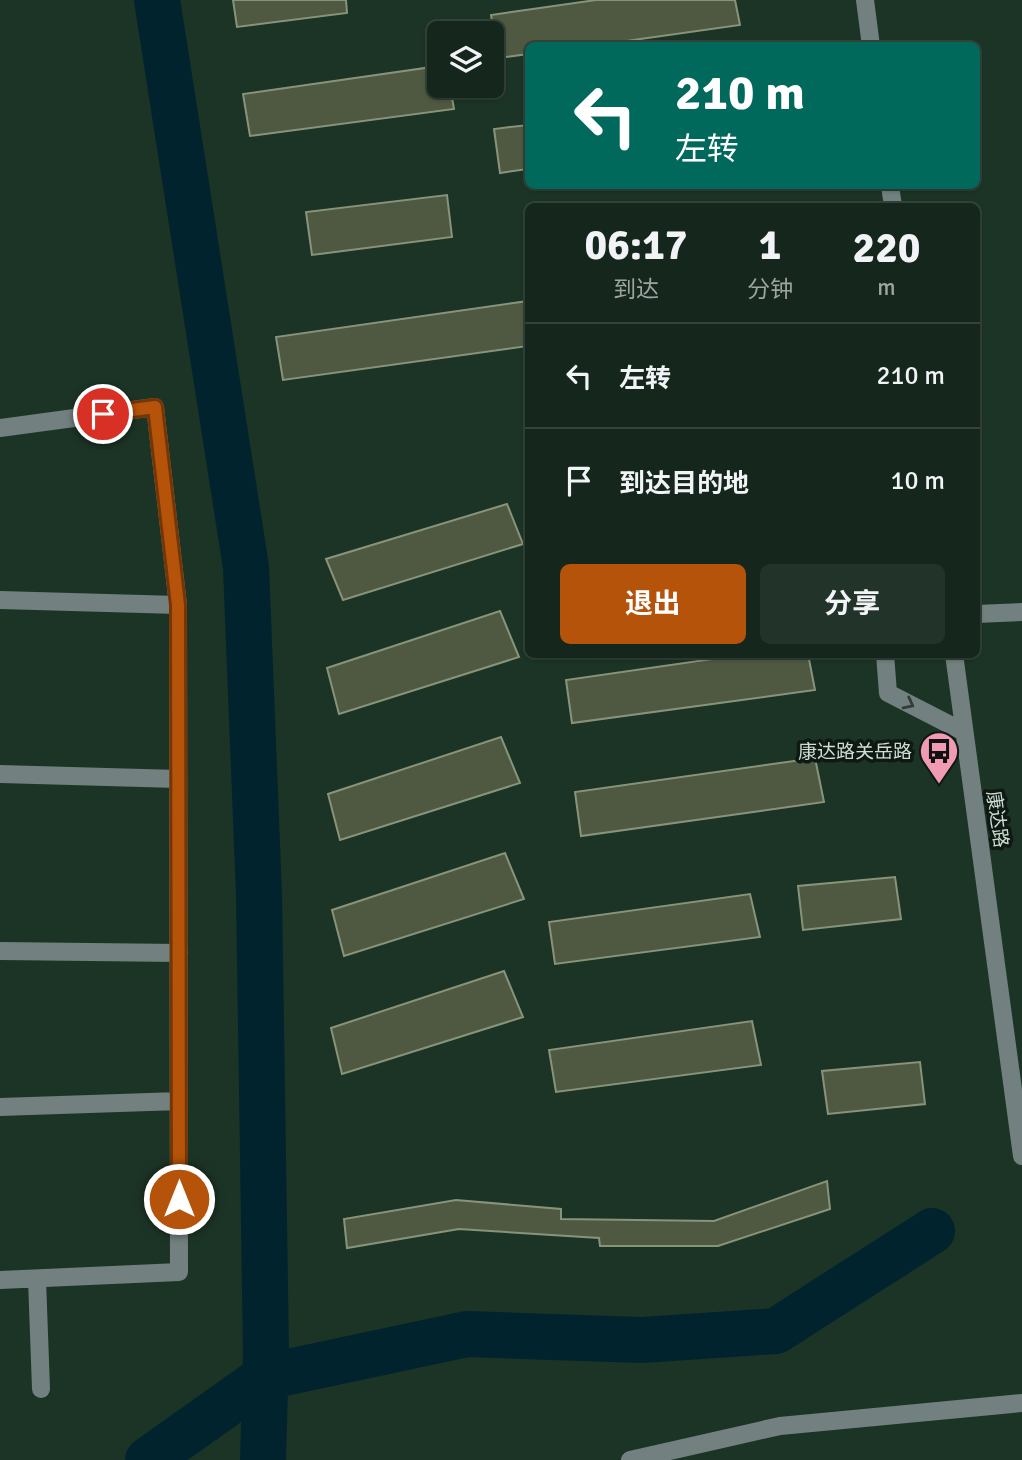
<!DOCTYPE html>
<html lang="zh">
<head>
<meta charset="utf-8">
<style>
  body { margin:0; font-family:Signika,"Noto Sans SC",sans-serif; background:#223329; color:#f1f3f6; height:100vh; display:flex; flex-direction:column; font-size:26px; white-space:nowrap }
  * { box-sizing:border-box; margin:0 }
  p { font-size:23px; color:#9da5a3 }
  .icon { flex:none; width:38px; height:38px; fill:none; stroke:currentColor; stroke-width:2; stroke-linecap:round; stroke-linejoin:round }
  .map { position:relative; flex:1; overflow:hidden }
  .sheet { position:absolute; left:525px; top:203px; width:455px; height:455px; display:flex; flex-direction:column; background:#15271c; border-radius:10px; box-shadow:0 2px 5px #0004,0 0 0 2px #34443b }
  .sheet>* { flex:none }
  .top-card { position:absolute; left:525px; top:42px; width:455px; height:147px; border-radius:10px; box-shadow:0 2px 5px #0004,0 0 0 2px #34443b; background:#00695c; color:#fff; overflow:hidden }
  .controls { position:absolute; left:427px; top:21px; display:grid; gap:14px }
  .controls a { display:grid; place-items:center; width:77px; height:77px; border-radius:10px; background:#15271c; box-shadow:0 2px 5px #0004,0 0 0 2px #34443b; font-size:35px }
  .pin { position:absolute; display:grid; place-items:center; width:60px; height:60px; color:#fff; margin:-30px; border:4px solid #fff; border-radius:50%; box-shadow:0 2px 7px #0007 }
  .me { position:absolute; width:77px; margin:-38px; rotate:0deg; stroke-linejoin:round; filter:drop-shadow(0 0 5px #0008) }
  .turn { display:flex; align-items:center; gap:24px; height:147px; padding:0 35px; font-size:32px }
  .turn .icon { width:91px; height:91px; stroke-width:2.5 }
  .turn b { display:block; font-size:49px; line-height:60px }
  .eta { display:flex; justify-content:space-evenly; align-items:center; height:119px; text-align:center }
  .eta b { font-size:42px; font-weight:700; line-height:49px }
  .action { display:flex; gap:14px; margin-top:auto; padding:14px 35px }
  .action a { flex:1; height:80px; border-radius:10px; background:#b45309; color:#fff; font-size:28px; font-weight:700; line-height:80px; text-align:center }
  .action a+a { background:#223329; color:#f1f3f6 }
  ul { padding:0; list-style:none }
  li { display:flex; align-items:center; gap:21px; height:105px; padding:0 35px; border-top:2px solid #34443b }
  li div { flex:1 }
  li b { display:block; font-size:26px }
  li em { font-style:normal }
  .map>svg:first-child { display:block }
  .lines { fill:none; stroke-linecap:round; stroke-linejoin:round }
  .river { stroke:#00232d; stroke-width:46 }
  .building { fill:#4f5941; stroke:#88947a; stroke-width:2 }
  .minor { stroke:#72817f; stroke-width:18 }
  .oneway { stroke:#313d39 }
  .route-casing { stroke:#753606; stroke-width:18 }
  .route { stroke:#b45309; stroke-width:12 }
  .labels { text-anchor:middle; stroke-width:7; stroke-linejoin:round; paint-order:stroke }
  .poi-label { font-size:19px; fill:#cfddd4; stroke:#0e1913; text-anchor:end }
  .street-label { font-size:19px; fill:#cfddd4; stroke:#0e1913 }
</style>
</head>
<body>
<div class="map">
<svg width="1022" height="1460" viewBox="0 0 1022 1460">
  <rect width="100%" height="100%" fill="#1c3426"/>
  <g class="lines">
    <path class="river" d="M157,0L246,567L259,895L266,1353L263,1460
      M148,1460L265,1377L467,1334L642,1340L776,1331L932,1231"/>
  </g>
  <path class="building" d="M233,0H346L347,13L237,27Z
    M596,0H735L740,25L591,46H528V54L498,58L491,15Z
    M439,66V86H450L454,109L250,136L243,94Z
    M528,125V169L500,173L494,129Z
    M447,195L452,237L312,255L306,212Z
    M528,301V346L283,380L276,337Z
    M507,504L523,544L343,600L326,559Z
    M500,611L519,657L339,714L327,668Z
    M747,654H808L815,690L572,723L566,680Z
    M501,737L520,783L340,840L328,794Z
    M815,758L824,802L581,836L575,792Z
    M505,853L524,899L344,956L332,910Z
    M895,877L901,919L803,930L798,886Z
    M750,894L760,937L555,964L549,922Z
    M504,971L523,1017L342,1074L331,1028Z
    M752,1021L761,1065L556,1092L549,1050Z
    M920,1062L925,1104L828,1114L822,1071Z
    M827,1181L830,1209L718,1246H600L599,1238L459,1229L347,1248L344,1219L456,1200L561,1209V1219L714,1221Z"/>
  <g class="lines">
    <path class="minor" d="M865,0L871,46
      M890,186L893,206
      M0,428L155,407L178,605
      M0,600L178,605L179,1272L0,1280
      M976,614L1022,612
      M885,654L888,693L964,732
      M954,654L1022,1156
      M0,774L178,779
      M0,951L179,953
      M0,1107L179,1101
      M37,1279L41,1389
      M630,1460L780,1426L1022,1403"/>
  </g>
  <defs><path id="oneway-chevron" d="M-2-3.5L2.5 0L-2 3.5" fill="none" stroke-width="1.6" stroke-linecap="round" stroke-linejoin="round" transform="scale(1.75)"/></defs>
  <use class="oneway" href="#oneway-chevron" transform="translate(909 704) rotate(27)"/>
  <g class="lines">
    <g class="route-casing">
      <path id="route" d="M103,414L155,407L178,605L179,1199"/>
    </g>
    <use href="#route" class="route"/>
  </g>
  <defs>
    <g id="bus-pin" transform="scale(2.0125)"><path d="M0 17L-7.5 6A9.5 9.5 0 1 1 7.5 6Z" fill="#f19ab3" stroke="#0e1913"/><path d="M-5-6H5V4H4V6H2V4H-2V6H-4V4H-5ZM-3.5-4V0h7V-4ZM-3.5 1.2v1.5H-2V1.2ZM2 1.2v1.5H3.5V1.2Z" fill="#111"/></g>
  </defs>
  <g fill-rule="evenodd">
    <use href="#bus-pin" x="939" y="751"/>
  </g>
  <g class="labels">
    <g class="poi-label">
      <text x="912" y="758">康达路关岳路</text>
    </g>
    <g class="street-label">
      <text transform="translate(998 819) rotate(82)" y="7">康达路</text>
    </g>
  </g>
</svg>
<div class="controls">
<a><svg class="icon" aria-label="layers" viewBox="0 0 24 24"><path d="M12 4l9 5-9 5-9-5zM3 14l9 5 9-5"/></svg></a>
</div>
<div class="pin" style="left:103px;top:414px;background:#d93025"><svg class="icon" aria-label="arrive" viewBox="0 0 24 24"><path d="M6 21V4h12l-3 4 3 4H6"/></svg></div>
<svg class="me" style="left:179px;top:1199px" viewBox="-20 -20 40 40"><circle r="17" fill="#b45309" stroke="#fff" stroke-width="3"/><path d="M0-11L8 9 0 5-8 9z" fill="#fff"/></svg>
<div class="top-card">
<div class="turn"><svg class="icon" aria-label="left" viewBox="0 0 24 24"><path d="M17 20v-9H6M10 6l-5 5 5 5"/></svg><div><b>210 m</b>左转</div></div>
</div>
<section class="sheet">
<div class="eta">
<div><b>06:17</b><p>到达</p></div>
<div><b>1</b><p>分钟</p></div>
<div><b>220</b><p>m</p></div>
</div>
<ul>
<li><svg class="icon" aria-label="left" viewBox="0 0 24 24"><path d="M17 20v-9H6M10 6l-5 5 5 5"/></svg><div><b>左转</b></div><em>210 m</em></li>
<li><svg class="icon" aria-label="arrive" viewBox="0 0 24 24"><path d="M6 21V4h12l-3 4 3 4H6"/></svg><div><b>到达目的地</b></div><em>10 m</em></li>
</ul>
<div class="action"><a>退出</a><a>分享</a></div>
</section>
</div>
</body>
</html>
